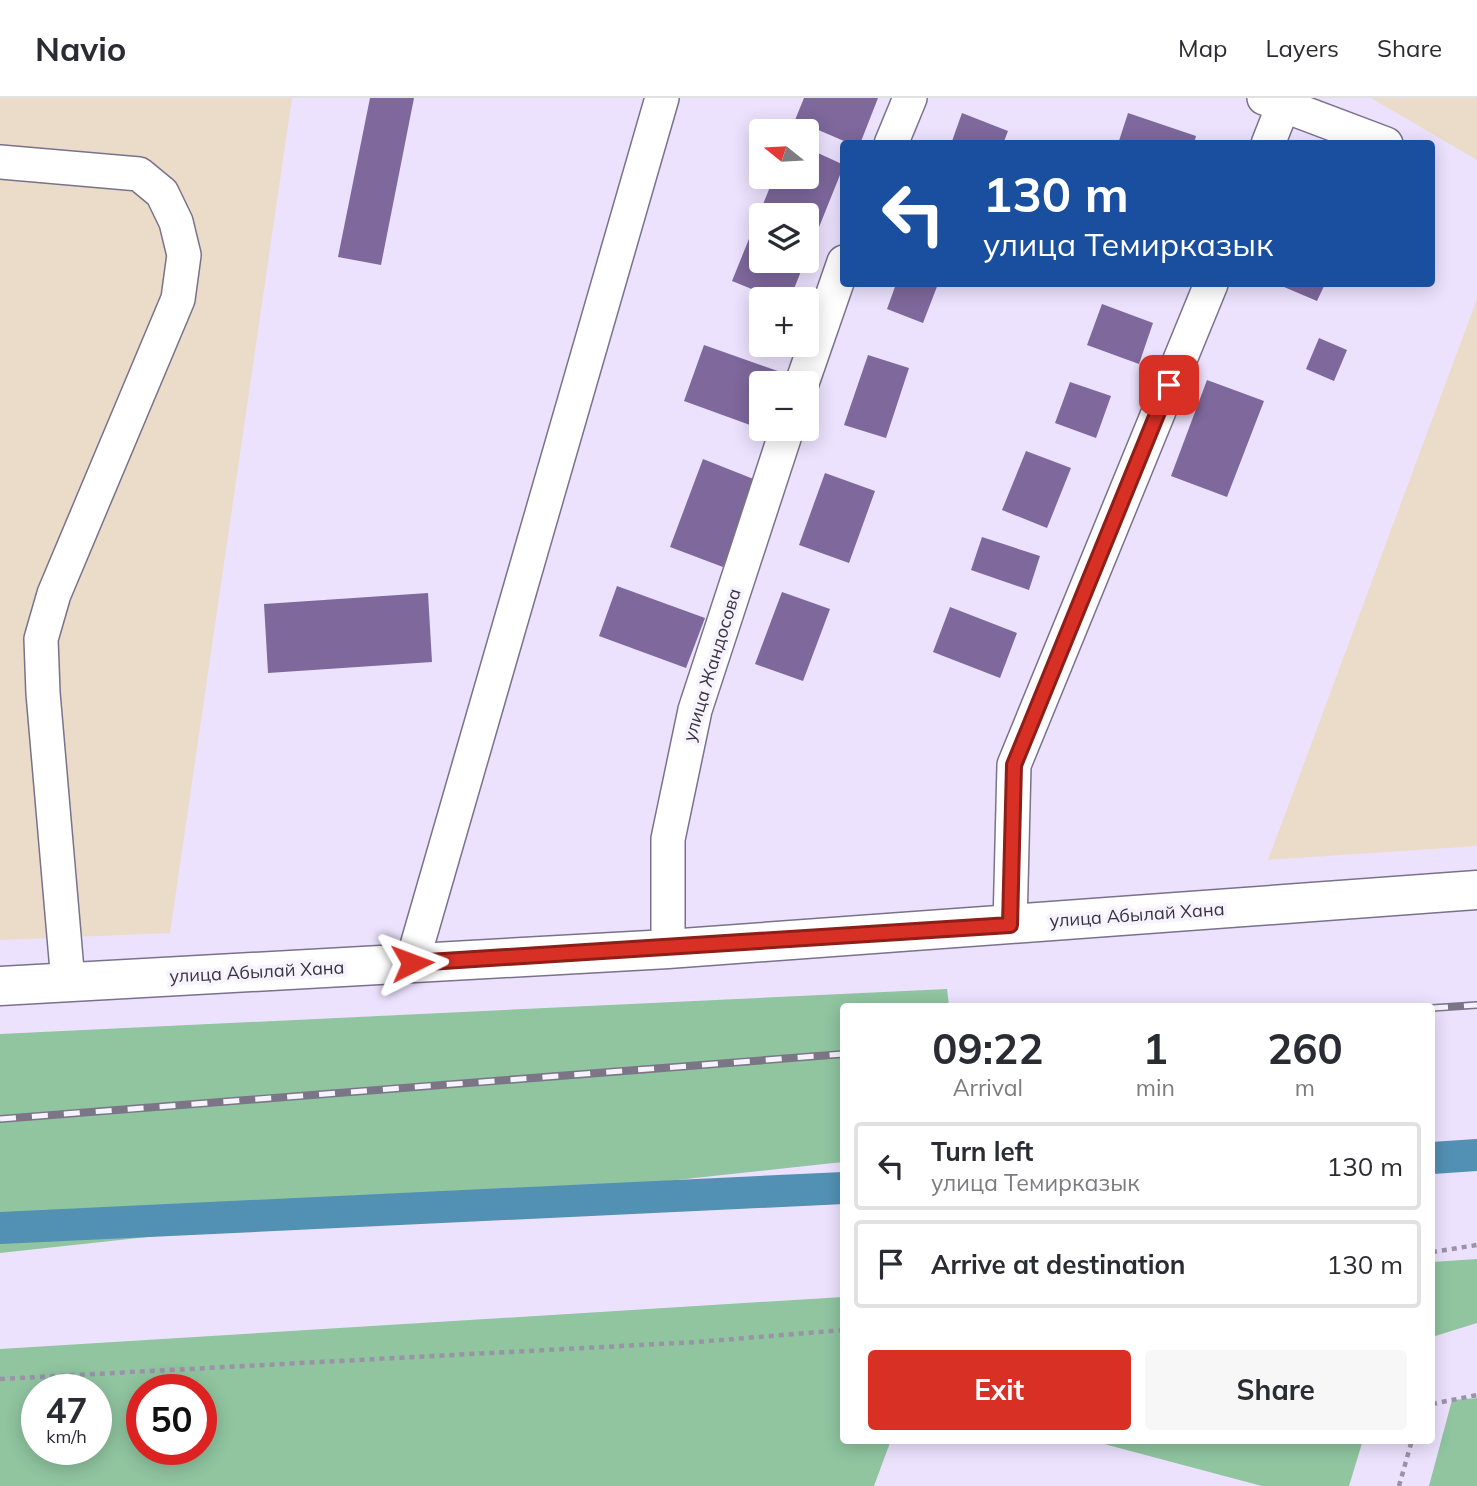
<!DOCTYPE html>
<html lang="en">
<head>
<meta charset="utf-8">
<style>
  body { margin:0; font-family:Mulish,sans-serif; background:#f7f7f7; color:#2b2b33; height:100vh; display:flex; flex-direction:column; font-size:26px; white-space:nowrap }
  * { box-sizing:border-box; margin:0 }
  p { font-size:23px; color:#7c7c81 }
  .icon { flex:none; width:38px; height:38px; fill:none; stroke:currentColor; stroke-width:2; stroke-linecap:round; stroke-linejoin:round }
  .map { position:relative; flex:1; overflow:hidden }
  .side { position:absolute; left:840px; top:905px; width:595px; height:441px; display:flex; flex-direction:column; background:#fff; border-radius:7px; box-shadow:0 4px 18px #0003 }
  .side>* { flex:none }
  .top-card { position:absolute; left:840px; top:42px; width:595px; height:147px; border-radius:7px; box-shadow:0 4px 18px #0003; background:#1a4fa0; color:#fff; overflow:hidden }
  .needle { width:46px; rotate:288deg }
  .fabs { position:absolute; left:749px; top:21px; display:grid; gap:14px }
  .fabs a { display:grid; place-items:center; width:70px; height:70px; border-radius:7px; background:#fff; box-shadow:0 4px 18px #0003; font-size:35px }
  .speed { position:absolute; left:21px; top:1276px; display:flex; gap:14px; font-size:35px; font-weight:700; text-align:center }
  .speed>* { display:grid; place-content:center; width:91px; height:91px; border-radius:50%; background:#fff; box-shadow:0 4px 18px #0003; line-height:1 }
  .speed small { font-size:18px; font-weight:400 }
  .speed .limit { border:10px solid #d22; background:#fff; color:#111 }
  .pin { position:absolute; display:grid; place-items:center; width:60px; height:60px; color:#fff; margin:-30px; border-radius:14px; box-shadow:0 4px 10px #0006 }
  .me { position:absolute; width:77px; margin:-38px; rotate:87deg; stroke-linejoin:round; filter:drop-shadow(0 0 5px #0008) }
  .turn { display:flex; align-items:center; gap:24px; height:147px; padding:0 28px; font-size:32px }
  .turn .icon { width:91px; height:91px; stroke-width:2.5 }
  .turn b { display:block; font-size:49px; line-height:60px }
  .eta { display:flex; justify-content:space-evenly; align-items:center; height:119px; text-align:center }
  .eta b { font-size:42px; font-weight:700; line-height:49px }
  .action { display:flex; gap:14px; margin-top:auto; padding:14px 28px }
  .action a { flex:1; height:80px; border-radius:7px; background:#d93025; color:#fff; font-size:28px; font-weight:700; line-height:80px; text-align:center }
  .action a+a { background:#f7f7f7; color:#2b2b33 }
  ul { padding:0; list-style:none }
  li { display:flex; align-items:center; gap:21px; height:88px; margin:0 14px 10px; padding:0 14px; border:4px solid #e1e1e2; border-radius:7px }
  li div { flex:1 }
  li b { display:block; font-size:26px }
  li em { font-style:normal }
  header { display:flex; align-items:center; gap:42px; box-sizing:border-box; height:98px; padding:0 35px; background:#fff; border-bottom:2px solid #e1e1e2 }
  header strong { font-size:33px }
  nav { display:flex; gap:38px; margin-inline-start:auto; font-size:24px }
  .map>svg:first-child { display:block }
  .industrial { fill:#ebdbc9 }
  .green { fill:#90c5a0; fill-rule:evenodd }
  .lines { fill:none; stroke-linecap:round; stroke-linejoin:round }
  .canal { stroke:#5391b4; stroke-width:32 }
  .building { fill:#7e689c }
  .minor-casing { stroke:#7a718a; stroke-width:36 }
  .major-casing { stroke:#7a718a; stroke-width:41 }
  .path { stroke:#9a93a7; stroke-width:4.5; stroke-dasharray:5 5; stroke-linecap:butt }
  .minor { stroke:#fff; stroke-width:33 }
  .major { stroke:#fff; stroke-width:38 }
  .rail-casing { stroke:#7b7587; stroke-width:8 }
  .rail { stroke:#f6f2fe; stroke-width:5; stroke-dasharray:16; stroke-linecap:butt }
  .route-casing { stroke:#8d1f18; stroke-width:18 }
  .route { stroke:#d93025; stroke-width:12 }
  .labels { text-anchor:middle; stroke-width:7; stroke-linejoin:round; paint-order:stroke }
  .street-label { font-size:18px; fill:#38343f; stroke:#f6f2fe }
</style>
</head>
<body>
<header>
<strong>Navio</strong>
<nav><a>Map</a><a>Layers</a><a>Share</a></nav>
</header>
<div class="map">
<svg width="1477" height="1388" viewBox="0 0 1477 1388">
  <rect width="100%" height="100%" fill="#ece2fe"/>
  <path class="industrial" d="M0,0H292L170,835L0,842Z
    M1371,0H1477V62Z
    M1477,201V748L1268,762Z"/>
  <path class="green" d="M947,891L949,908H844L843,1064L0,1155V936Z
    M1477,1161V1225L1432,1239V1164Z
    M843,1199L844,1342H891L874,1388H0V1251ZM37,1292H96V1351H37ZM142,1292H201V1351H142Z
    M1477,1300V1388H1429L1452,1302Z
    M1089,1342H1363L1349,1388H1262Z"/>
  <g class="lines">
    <path class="canal" d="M1432,1060L1477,1057
      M0,1130L844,1090"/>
  </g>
  <path class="building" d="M370,0H414L381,167L338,159Z
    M804,0H878L860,46H851L795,22Z
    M962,15L1008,33L1003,46H951Z
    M1128,15L1196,38L1194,46H1118Z
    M807,50L844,67L807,159V117H761V163H805L790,201H776L732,183L774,79H807Z
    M896,186H938L923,225L887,211Z
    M1277,186H1325L1317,203Z
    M1102,206L1153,225L1139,266L1087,247Z
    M1319,240L1347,252L1334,283L1306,271Z
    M704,247L792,278L790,285H761V331L684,303Z
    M868,257L909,270L886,340L844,327Z
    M1207,282L1264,303L1227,399L1171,378Z
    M1070,284L1111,298L1096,340L1055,325Z
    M1026,353L1071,370L1047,430L1002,412Z
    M703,361L756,382L723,469L670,449Z
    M825,375L875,393L849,465L799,447Z
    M982,439L1040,458L1029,492L971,472Z
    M617,488L705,520L686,570L599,538Z
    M782,494L830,511L803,583L755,566Z
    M428,495L432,564L268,575L264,506Z
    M950,509L1017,535L1000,580L933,554Z"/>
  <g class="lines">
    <g class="minor-casing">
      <path id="minor" d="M1264,0L1386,46
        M891,46L910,0
        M1268,46L1283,8
        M0,64L139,76L162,95L176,124L184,157L178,201L54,496L41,541L43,595L68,884
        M802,285L844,164
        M1010,827L1014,667L1211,186
        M668,851V741L695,612L787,331
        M412,865L662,0"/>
    </g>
    <g class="major-casing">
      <path id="major" d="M0,888L668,851L1477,792"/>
    </g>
    <path class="path" d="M1432,1154L1477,1147
      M0,1281L697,1244L844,1232
      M1432,1306L1477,1297
      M1399,1388L1412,1342"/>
    <use href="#minor" class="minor"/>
    <use href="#major" class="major"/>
    <g class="rail-casing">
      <path id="rail" d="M1432,910L1477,907
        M0,1021L844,956"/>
    </g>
    <use href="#rail" class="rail"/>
  </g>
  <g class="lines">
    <g class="route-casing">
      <path id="route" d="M412,865L1010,827L1014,667L1169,287"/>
    </g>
    <use href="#route" class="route"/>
  </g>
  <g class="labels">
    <g class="street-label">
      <text transform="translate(712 567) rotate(-73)" y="6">улица Жандосова</text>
      <text transform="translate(1137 817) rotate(-4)" y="6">улица Абылай Хана</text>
      <text transform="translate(257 874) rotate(-3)" y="6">улица Абылай Хана</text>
    </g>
  </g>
</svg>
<div class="fabs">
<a><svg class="needle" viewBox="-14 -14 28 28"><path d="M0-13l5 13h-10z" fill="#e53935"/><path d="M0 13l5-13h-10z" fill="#7c7c81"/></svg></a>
<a><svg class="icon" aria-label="layers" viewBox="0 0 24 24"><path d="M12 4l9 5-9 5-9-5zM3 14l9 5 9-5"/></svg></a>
<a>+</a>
<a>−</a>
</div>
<div class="speed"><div>47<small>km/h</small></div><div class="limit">50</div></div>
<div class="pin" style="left:1169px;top:287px;background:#d93025"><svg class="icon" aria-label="arrive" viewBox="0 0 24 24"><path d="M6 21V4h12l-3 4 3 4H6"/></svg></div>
<svg class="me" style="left:412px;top:865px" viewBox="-20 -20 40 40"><path d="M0-17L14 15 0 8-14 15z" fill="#d93025" stroke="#fff" stroke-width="4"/></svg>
<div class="top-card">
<div class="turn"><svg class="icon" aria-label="left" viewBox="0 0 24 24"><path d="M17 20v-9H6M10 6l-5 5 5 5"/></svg><div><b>130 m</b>улица Темирказык</div></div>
</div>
<section class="side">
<div class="eta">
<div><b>09:22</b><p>Arrival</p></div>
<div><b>1</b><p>min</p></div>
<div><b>260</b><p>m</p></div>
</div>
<ul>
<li><svg class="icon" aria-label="left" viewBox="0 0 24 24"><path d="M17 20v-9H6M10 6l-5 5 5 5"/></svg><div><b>Turn left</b><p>улица Темирказык</p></div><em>130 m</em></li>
<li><svg class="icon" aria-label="arrive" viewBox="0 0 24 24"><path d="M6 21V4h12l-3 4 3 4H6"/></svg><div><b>Arrive at destination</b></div><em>130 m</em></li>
</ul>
<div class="action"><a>Exit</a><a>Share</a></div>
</section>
</div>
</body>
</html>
